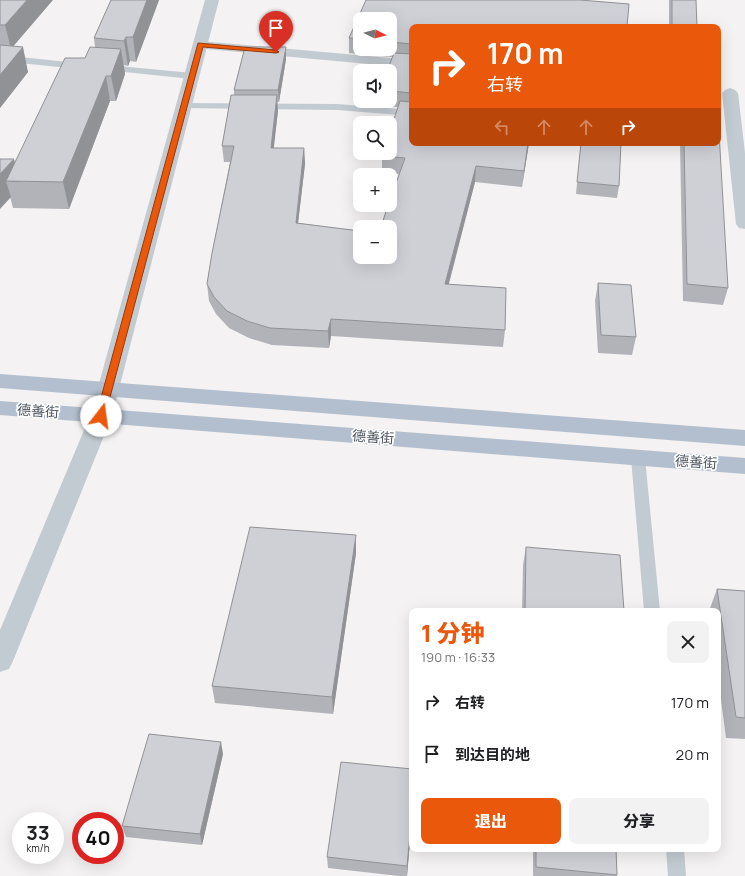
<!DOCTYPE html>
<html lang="zh">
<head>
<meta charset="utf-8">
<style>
  body { margin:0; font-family:Manrope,"Noto Sans SC",sans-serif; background:#f2f2f2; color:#202124; height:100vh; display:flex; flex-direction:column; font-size:15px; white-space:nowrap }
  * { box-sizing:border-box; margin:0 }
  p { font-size:13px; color:#757577 }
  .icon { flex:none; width:22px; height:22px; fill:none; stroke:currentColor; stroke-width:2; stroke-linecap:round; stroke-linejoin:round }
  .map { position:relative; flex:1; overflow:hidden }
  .sheet { position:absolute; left:409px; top:608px; width:312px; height:244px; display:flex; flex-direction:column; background:#fff; border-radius:8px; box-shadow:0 4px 16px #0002 }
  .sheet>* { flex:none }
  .banner { position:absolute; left:409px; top:24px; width:312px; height:122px; border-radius:8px; box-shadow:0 4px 16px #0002; background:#ea580c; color:#fff; overflow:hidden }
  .needle { width:26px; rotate:96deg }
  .tools { position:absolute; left:353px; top:12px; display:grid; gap:8px }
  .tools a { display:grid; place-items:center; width:44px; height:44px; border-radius:8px; background:#fff; box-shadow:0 4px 16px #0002; font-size:20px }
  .speed { position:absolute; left:12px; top:812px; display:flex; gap:8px; font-size:20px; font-weight:700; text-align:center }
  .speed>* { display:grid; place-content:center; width:52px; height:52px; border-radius:50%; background:#fff; box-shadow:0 4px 16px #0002; line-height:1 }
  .speed small { font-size:10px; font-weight:400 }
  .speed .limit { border:6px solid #d22; background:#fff; color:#111 }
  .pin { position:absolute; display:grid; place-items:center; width:34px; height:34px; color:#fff; margin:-41px -17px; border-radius:50% 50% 50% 0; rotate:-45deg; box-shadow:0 0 4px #0007 }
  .pin .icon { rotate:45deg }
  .me { position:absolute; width:44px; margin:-22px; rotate:15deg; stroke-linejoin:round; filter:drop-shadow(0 0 3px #0008) }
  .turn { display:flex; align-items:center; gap:14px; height:84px; padding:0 12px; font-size:18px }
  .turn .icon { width:52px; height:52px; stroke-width:2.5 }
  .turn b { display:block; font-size:28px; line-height:34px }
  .lanes { display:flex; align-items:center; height:38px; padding:0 12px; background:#0003; justify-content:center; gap:20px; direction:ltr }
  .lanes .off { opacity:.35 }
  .round { display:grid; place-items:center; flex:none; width:42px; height:42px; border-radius:8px; background:#f2f2f2 }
  .head { display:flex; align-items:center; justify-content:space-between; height:68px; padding:0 12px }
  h1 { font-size:24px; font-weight:800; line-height:30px; color:#ea580c }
  .primary-button { display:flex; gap:8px; margin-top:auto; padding:8px 12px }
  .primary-button a { flex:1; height:46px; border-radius:8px; background:#ea580c; color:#fff; font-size:16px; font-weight:800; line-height:46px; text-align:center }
  .primary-button a+a { background:#f2f2f2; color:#202124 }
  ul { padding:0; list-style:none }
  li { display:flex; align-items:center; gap:12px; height:52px; padding:0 12px }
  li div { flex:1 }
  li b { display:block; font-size:15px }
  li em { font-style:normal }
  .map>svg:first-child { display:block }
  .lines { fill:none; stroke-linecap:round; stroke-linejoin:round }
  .service { fill:#c3cbd2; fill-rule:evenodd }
  .minor { fill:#c3cbd2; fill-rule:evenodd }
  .tertiary { fill:#c3cbd2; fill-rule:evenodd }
  .primary { fill:#b3bfce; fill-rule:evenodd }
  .wall { fill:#b2b3b8; fill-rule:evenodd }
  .shaded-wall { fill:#919296 }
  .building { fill:#cfd0d6; stroke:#919296 }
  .route { fill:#ea580c; stroke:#983908 }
  .labels { text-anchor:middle; stroke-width:3.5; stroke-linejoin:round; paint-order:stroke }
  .street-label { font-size:14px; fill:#4a535e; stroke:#fff }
</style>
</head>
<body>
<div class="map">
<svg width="745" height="876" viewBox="0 0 745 876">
  <rect width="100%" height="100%" fill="#f4f2f2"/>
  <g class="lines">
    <path class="service" d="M0,55L78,63L82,66L78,69L0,61Z
      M108,65L192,73L196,76L192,79L105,70L104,68L105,66Z
      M183,103L337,104L412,110V116L337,110L180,108L178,106L180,104Z
      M638,453L643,455L645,458L660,611H644L631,458L633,455Z
      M666,849H684L686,876H668Z"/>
    <path class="minor" d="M200,41L412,60V68L195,48L193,45L195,42Z
      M730,88L735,90L738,93L745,153V229L739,228L736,224L722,93L725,90Z
      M101,409L109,411L112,416L13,661L9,669L0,672V630L90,416L93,411Z"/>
    <path class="tertiary" d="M205,0H219L112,416L109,421L101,423L93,421L90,416Z"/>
    <path class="primary" d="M0,374L745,430V446L0,388Z
      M0,401L745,458V474L0,415Z"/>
  </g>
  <path class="wall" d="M0,0L14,46L28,72L0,108Z
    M111,0H159L136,62L130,61L128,66L124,65L125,74L116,101H110L69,209L13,208L0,159L15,162L85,58L95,47L94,38Z
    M366,0H580L629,4L627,27H412V143H529L522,187L475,182L449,284L506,288L505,330L503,347L331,336L329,348L272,345L249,338L229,328L216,314L209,301L207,284L212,253L230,162H224L222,146L231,95H234V90L245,47H286V59L279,102H277L278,111L273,148H304L305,164L298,223L360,231V257H390V227H381L388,205H390V200L399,174L382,172V156L383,153H390V131L398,107L380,106V101H390V71H387L393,57L349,53V38ZM360,19H390V49H360Z
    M669,0H696L697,27H669Z
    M581,143H621L619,186L617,198L576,194Z
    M680,143H718L728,288L723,305L683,301Z
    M598,283L636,337L632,355L598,353L595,301Z
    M526,547L624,611H522L523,565Z
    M356,553L333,714L215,703L212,686Z
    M717,589L745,591V739L726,738L718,677V611H709Z
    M223,754L202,845L126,837L122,826Z
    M412,818L407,876H399L328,868L327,857Z
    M533,849H616L617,875V876H533Z"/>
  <path class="shaded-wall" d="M27,0H53L11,49L5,25Z
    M147,0H159L136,62L133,37Z
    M126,37L130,61L128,66L124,41Z
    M23,47L28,72L0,108V75Z
    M286,47V59L279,102L278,90Z
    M121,49L125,74L116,101L111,76Z
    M106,76L110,101L69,209L63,182Z
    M277,95L278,111L272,164L271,148Z
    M528,143H529L522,187L524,171Z
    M304,148L305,164L296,240V223Z
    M14,159L20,182L6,181L11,197L0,209V174Z
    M476,166L475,182L444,301L445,284Z
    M331,319V336L329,348L328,331Z
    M356,535V553L333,714L332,697Z
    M221,742L223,754L202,845L200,834Z
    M412,813V818L407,876V866Z"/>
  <path class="building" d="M0,0H27L5,25H0Z
    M111,0H147L133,37H126L124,41L94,38Z
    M366,0H580L629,4L627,27H412V44L390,42V19H360V39L349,38Z
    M672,0H696L697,27H672Z
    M0,45L23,47L0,75Z
    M90,47L121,49L111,76H106L63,182L6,181L65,58H85Z
    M245,47H286L278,90H234Z
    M394,53L412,54V93L390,91V71H387Z
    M231,95H277L271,148H304L296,223L360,231V257H390V227H381L388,205H390V200L405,158L382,156L383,153H390V131L400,101L412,102V143H528L524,171L476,166L445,284L506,288L505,330L331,319L328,331L270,328L247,321L227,311L214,297L207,284L212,253L234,146H222Z
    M718,132H719L728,288L687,284L684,143H718Z
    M581,143H621L619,186L577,182Z
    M0,159H14L0,174Z
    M598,283L631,285L636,337L601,335Z
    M250,527L356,535L332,697L212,686Z
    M526,547L620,555L624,611H525Z
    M717,589L745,591V718L736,717Z
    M149,734L221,742L200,834L122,826Z
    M341,762L412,769V813L407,866L327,857Z
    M536,849H616L617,875L536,867Z"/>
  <path class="route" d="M198,43L276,50L279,52L276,53L203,47L105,416L101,419L96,416Z"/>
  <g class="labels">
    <g class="street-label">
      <text transform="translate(38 411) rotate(4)" y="5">德善街</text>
      <text transform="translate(373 437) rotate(4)" y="5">德善街</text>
      <text transform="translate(696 462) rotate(4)" y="5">德善街</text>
    </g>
  </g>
</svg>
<div class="tools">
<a><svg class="needle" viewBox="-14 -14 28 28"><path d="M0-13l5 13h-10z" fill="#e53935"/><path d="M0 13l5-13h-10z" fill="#757577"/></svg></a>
<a><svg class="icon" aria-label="sound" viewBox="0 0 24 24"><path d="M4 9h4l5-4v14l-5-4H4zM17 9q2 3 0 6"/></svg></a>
<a><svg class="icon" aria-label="search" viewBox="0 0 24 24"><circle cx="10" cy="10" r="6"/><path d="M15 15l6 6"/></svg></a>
<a>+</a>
<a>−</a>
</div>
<div class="speed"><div>33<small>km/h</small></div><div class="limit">40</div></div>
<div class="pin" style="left:276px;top:52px;background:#d93025"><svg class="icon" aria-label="arrive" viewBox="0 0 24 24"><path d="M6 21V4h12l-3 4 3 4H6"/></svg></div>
<svg class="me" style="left:101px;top:416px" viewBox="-20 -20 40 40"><circle r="19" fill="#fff"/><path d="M0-13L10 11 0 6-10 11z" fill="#ea580c"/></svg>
<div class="banner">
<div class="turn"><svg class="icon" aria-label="right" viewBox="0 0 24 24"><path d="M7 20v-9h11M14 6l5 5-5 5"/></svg><div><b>170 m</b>右转</div></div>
<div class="lanes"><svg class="icon off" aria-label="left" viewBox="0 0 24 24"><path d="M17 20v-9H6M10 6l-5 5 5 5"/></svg><svg class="icon off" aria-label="ahead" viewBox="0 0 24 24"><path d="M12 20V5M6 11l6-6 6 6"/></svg><svg class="icon off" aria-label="ahead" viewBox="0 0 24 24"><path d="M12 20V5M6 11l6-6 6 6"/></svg><svg class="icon" aria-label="right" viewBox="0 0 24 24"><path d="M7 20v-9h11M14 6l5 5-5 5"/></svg></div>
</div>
<section class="sheet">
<div class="head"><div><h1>1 分钟</h1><p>190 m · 16:33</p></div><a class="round"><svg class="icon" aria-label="close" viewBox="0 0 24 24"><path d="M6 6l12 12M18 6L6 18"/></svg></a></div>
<ul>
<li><svg class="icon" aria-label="right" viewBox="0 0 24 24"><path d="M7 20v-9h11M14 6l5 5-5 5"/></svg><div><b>右转</b></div><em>170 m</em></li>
<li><svg class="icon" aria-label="arrive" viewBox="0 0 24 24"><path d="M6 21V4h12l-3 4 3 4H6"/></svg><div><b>到达目的地</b></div><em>20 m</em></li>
</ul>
<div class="primary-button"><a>退出</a><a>分享</a></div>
</section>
</div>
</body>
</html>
